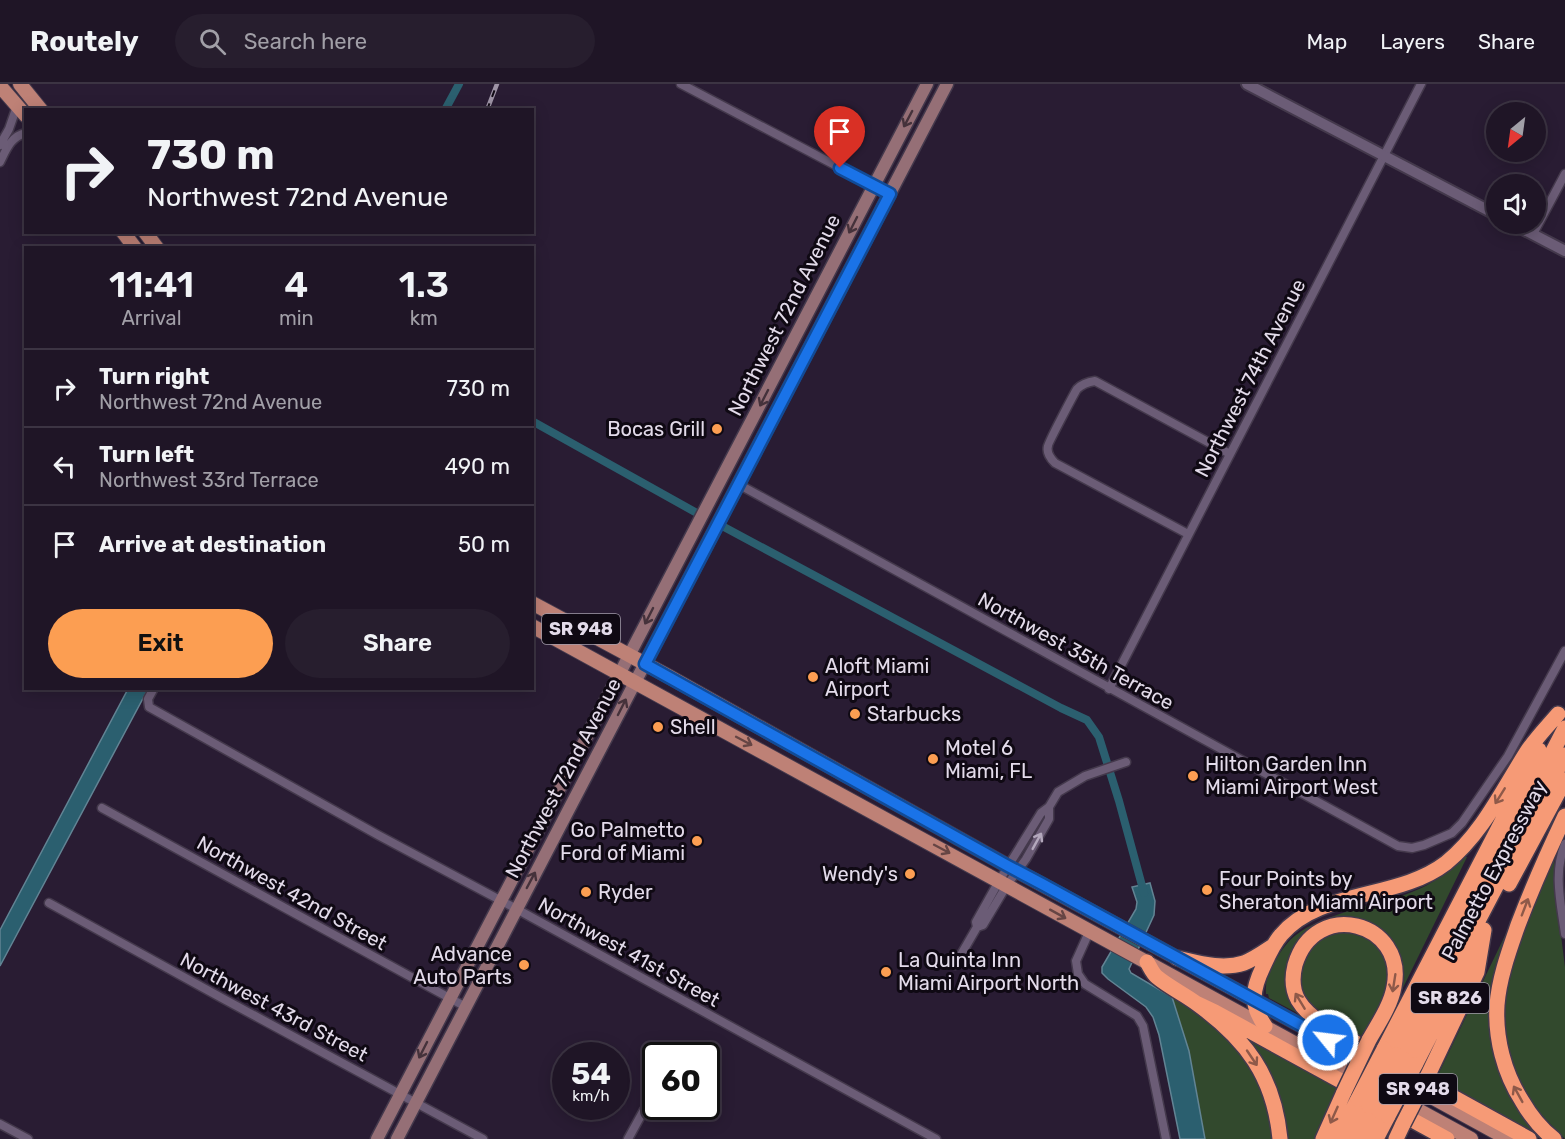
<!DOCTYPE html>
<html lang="en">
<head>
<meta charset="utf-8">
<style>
  body { margin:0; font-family:Rubik,sans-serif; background:#271e2e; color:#f1f3f6; height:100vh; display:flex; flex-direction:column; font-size:22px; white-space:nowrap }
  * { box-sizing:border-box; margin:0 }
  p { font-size:20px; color:#a19fa7 }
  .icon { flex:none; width:33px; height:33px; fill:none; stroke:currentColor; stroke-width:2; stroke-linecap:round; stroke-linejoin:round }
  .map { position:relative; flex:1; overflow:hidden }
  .panel { position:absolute; left:24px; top:162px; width:510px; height:444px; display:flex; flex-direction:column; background:#1f1526; border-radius:0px; box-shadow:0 3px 15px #0003,0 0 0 2px #3c3443 }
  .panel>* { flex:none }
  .hud { position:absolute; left:24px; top:24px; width:510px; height:126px; border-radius:0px; box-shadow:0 3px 15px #0003,0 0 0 2px #3c3443; background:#1f1526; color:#f1f3f6; overflow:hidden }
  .needle { width:39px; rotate:209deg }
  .tools { position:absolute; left:1486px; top:18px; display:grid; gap:12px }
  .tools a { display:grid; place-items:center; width:60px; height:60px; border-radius:50%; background:#1f1526; box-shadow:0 3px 15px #0003,0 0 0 2px #3c3443; font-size:30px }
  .speed { position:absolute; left:552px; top:958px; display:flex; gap:12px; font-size:30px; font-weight:700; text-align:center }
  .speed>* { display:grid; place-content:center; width:78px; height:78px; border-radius:50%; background:#1f1526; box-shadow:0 3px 15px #0003,0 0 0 2px #3c3443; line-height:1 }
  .speed small { font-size:15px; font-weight:400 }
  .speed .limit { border:3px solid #111; border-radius:9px; background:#fff; color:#111 }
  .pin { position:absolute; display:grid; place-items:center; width:51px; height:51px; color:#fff; margin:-62px -26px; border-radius:50% 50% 50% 0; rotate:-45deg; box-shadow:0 0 6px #0007 }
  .pin .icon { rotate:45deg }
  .me { position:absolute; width:66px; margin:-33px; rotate:299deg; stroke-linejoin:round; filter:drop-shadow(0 0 4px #0008) }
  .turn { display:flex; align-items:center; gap:21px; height:126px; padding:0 24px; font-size:27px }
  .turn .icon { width:78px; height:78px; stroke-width:2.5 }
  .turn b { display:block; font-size:42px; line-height:51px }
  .eta { display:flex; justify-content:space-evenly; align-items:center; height:102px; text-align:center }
  .eta b { font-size:36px; font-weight:600; line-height:42px }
  .button { display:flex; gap:12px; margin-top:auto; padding:12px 24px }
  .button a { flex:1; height:69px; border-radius:36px; background:#fc9e52; color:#111; font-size:24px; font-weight:600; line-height:69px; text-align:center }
  .button a+a { background:#271e2e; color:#f1f3f6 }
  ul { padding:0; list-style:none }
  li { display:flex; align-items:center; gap:18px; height:78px; padding:0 24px; border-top:2px solid #3c3443 }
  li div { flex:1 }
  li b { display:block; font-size:22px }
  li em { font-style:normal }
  header { display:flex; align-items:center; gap:36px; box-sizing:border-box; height:84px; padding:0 30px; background:#1f1526; border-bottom:2px solid #3c3443 }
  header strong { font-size:28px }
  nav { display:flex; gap:33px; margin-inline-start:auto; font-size:21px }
  .search { width:420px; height:54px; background:#271e2e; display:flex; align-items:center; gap:15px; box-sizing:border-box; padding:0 21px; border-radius:33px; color:#a19fa7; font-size:22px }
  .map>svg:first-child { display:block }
  .green { fill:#32492d }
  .water { fill:#2b5f6f; stroke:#628494; stroke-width:1.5 }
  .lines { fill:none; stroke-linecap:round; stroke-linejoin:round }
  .canal { stroke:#2b5f6f; stroke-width:8 }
  .minor-casing { stroke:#44394c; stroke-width:11 }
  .tertiary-casing { stroke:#44394c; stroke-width:14 }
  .secondary-casing { stroke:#44394c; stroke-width:15 }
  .primary-casing { stroke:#44394c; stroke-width:16 }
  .motorway-casing { stroke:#44394c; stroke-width:18 }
  .minor { stroke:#6b5c76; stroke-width:8 }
  .tertiary { stroke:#6b5c76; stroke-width:10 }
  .secondary { stroke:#956f76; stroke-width:12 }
  .primary { stroke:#be8176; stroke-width:14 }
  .motorway { stroke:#f69a76; stroke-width:15 }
  .rail-casing { stroke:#9e94a6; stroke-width:4.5 }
  .rail { stroke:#0f0913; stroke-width:2; stroke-dasharray:7; stroke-linecap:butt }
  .motorway-bridge-casing { stroke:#44394c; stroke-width:18; stroke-linecap:butt }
  .motorway-bridge { stroke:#f69a76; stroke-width:15 }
  .oneway { stroke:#45323b }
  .oneway2 { stroke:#664544 }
  .oneway3 { stroke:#8e5949 }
  .oneway4 { stroke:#b3a8bc }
  .route-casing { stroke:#114b97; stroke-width:15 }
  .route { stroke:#1a73e8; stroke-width:10 }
  .poi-dot { fill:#fc9e52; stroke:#0f0913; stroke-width:2 }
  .labels { text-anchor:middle; stroke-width:6; stroke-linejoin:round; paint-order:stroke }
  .shield { fill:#0f0913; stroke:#a39caa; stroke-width:1.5 }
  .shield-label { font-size:18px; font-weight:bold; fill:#e3dbea }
  .street-label { font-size:20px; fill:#e3dbea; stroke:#0f0913 }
  .poi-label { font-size:20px; fill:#e3dbea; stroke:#0f0913; text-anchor:start }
</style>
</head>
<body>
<header>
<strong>Routely</strong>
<div class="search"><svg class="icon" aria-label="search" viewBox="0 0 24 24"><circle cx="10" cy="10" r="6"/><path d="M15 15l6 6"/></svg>Search here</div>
<nav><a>Map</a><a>Layers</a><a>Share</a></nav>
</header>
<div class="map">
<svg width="1565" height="1055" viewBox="0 0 1565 1055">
  <rect width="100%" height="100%" fill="#291c33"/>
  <path class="green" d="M1554,770L1557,820L1565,883V1055L1533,1022L1518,1000L1506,966L1502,927L1510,879Z
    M1465,773H1467L1396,918L1399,905L1374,844L1304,851L1294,864L1288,880L1301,931L1269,914L1268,910H1266C1265,895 1269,884 1278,872C1283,864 1289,856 1296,851C1324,829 1378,821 1412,808C1433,800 1449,787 1465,773Z
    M1523,814L1506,857L1490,913L1497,969L1545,1055H1541L1435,997Z
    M1345,846C1361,850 1371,852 1380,867C1400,897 1377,928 1364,956L1339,943L1308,920L1301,905L1300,887L1304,871L1326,849Z
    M1172,913L1197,928L1240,965L1254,987L1270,1027L1274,1055H1205L1189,967Z
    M1240,947L1342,1002L1318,1055H1285Z"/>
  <path class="water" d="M128,605H148L0,882V846Z
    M1150,799L1155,817L1154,831L1129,885L1131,889L1172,913L1189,967L1205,1055H1180L1159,951L1153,933L1146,923L1108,895L1102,889V883L1136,825L1137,818L1132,803Z"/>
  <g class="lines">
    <path class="canal" d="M445,26L459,0
      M532,337L695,428
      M724,443L1061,624L1087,636L1099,653L1119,717L1144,809"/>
    <g class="minor-casing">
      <path id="minor" d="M681,0L890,110
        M0,61L9,45L17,22
        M0,78C6,66 11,52 26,49
        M1533,150L1565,90
        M738,400L1398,762L1412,764L1424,761L1452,749L1462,739L1508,672L1565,567
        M1188,450L1055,379C1051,375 1046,369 1048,362C1048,359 1075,308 1077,305C1082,300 1088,298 1095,297L1230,370
        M154,604L148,615L149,623L378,751L500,816L936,1055
        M1109,605L1421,0
        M102,724L466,923
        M1565,760C1553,789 1561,820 1565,850
        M49,819L220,913L483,1055
        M977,843L976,838L999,797L1041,729L1049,723L1058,708L1085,692L1126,678
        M1090,846L1076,877L1078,890L1085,900L1137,932L1143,942L1166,1055
        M955,881L977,843L983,841L1007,801L1026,775L1049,735V723
        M0,1040L28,1055
        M628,1055L644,1026"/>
    </g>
    <g class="tertiary-casing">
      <path id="tertiary" d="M1247,0L1497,131
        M1513,140L1565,167"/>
    </g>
    <g class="secondary-casing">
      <path id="secondary" d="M377,1055L927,0
        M397,1055L947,0"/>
    </g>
    <g class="primary-casing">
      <path id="primary" d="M20,0L41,26
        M0,2L26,32
        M123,148L135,164
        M145,148L157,164
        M532,519L668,592L1008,782L1370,979
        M532,542L1362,996
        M1410,1001L1508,1055
        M1403,1018L1471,1055"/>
    </g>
    <g class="motorway-casing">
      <path id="motorway" d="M1509,800L1565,696
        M1177,874C1199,879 1222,886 1244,879C1254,875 1264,868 1273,862
        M1147,878C1150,883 1153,890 1157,893C1169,903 1184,910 1196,919C1246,955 1274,992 1280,1055
        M1196,919L1215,928L1447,1055
        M1265,942C1250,920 1252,906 1263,883C1268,872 1273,860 1281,851C1320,805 1398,816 1446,779C1482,750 1502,707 1526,669C1535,655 1547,643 1558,630
        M1369,956C1378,940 1391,921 1394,903C1407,838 1315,813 1295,881C1292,893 1292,905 1298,916C1312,940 1353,957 1377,970
        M1384,965L1539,666
        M1396,971L1565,644
        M1405,976L1565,671
        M1415,981L1475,864
        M1429,989L1477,888L1484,846
        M1413,991L1529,1055
        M1323,1055L1344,1008
        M1337,1055L1358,1015
        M1352,1055L1369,1022
        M1364,1055L1379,1027
        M1376,1055L1388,1032
        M1396,1055L1403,1040
        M1554,1055C1541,1045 1530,1031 1522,1017C1504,989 1495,954 1497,921C1499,894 1509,867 1518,841C1532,804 1548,768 1565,732"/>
    </g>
    <use href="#minor" class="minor"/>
    <use href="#tertiary" class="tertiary"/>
    <use href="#secondary" class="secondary"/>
    <use href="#primary" class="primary"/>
    <use href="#motorway" class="motorway"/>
    <g class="rail-casing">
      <path id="rail" d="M487,26L497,0"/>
    </g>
    <use href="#rail" class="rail"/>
    <g class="motorway-bridge-casing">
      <path id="motorway-bridge" d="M1344,1008L1369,956
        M1358,1015L1384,965
        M1369,1022L1396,971
        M1379,1027L1405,976
        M1388,1032L1415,981
        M1403,1040L1429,989"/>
    </g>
    <use href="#motorway-bridge" class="motorway-bridge"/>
  </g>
  <defs><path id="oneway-shaft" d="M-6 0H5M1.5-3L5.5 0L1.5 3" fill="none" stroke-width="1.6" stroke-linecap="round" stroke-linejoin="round" transform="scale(1.5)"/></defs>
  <g class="oneway">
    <use href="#oneway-shaft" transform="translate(908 35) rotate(118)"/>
    <use href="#oneway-shaft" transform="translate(853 141) rotate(117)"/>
    <use href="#oneway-shaft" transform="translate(764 314) rotate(117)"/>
    <use href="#oneway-shaft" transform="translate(649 532) rotate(117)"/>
    <use href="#oneway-shaft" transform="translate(622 623) rotate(-63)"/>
    <use href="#oneway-shaft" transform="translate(531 796) rotate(-62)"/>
    <use href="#oneway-shaft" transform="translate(423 966) rotate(117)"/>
  </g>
  <g class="oneway2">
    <use href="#oneway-shaft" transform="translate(744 657) rotate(28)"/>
    <use href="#oneway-shaft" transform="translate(942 765) rotate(28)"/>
    <use href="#oneway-shaft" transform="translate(1058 830) rotate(29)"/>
  </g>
  <g class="oneway3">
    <use href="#oneway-shaft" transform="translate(1500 712) rotate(122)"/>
    <use href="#oneway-shaft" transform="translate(1525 823) rotate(-69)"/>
    <use href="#oneway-shaft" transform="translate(1394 899) rotate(99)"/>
    <use href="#oneway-shaft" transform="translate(1300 917) rotate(-121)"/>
    <use href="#oneway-shaft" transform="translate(1252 974) rotate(56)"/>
    <use href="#oneway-shaft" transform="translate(1518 1010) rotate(-119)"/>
    <use href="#oneway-shaft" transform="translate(1334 1031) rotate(114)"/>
  </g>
  <use class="oneway4" href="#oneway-shaft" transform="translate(1037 757) rotate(-61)"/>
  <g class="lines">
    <g class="route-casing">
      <path id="route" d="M840,84L890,110L645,580L1008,782L1042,800L1328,956"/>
    </g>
    <use href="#route" class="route"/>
  </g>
  <g class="poi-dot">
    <circle cx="717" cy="345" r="6"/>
    <circle cx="813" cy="593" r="6"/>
    <circle cx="855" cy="630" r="6"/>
    <circle cx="658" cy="643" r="6"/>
    <circle cx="933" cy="675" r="6"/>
    <circle cx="1193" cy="692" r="6"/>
    <circle cx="697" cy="757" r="6"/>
    <circle cx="910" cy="790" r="6"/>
    <circle cx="1207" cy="806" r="6"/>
    <circle cx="586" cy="808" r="6"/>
    <circle cx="524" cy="881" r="6"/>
    <circle cx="886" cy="888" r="6"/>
  </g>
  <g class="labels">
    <g class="shield">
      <rect x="542" y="530" width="78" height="30" rx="4.5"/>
      <rect x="1411" y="899" width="78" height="30" rx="4.5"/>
      <rect x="1379" y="990" width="78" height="30" rx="4.5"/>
    </g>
    <g class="shield-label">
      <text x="581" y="551">SR 948</text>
      <text x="1450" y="920">SR 826</text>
      <text x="1418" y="1011">SR 948</text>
    </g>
    <g class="street-label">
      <text transform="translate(784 231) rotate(-63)" y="7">Northwest 72nd Avenue</text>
      <text transform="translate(1250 294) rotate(-63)" y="7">Northwest 74th Avenue</text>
      <text transform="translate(1076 567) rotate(29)" y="7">Northwest 35th Terrace</text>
      <text transform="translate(563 694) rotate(-62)" y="7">Northwest 72nd Avenue</text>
      <text transform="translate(1494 786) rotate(-62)" y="7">Palmetto Expressway</text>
      <text transform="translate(292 809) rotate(29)" y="7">Northwest 42nd Street</text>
      <text transform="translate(629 868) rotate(29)" y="7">Northwest 41st Street</text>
      <text transform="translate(274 923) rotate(28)" y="7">Northwest 43rd Street</text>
    </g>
    <g class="poi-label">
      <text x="705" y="352" text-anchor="end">Bocas Grill</text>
      <text x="825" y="589">Aloft Miami<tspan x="825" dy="23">Airport</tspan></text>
      <text x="867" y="637">Starbucks</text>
      <text x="670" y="650">Shell</text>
      <text x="945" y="671">Motel 6<tspan x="945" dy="23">Miami, FL</tspan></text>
      <text x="1205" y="687">Hilton Garden Inn<tspan x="1205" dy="23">Miami Airport West</tspan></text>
      <text x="685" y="753" text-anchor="end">Go Palmetto<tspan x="685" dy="23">Ford of Miami</tspan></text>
      <text x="898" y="797" text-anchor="end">Wendy's</text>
      <text x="1219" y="802">Four Points by<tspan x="1219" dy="23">Sheraton Miami Airport</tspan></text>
      <text x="598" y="815">Ryder</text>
      <text x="512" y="877" text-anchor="end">Advance<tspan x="512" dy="23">Auto Parts</tspan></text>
      <text x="898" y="883">La Quinta Inn<tspan x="898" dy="23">Miami Airport North</tspan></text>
    </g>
  </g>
</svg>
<div class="tools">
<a><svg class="needle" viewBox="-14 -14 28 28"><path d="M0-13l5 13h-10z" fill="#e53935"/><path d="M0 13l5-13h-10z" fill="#a19fa7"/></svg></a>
<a><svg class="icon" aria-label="sound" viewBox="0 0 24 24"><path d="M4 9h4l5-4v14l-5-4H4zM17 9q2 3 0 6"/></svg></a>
</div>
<div class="speed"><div>54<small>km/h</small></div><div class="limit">60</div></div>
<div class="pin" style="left:840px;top:84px;background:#d93025"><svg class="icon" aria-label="arrive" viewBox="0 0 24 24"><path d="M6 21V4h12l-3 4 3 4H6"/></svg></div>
<svg class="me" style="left:1328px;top:956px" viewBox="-20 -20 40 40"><circle r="17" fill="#1a73e8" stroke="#fff" stroke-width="3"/><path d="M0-11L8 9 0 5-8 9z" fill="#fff"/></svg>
<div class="hud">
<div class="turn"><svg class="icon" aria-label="right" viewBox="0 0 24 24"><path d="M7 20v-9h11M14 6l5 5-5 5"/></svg><div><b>730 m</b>Northwest 72nd Avenue</div></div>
</div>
<section class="panel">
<div class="eta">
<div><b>11:41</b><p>Arrival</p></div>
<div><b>4</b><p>min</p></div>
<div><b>1.3</b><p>km</p></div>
</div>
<ul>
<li><svg class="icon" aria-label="right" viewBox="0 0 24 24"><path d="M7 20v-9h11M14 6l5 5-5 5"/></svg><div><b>Turn right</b><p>Northwest 72nd Avenue</p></div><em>730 m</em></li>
<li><svg class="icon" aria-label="left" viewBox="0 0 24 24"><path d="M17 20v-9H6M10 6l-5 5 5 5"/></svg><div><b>Turn left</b><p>Northwest 33rd Terrace</p></div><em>490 m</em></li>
<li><svg class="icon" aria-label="arrive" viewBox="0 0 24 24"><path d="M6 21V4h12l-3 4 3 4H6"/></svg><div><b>Arrive at destination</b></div><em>50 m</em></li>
</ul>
<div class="button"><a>Exit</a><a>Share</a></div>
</section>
</div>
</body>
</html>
